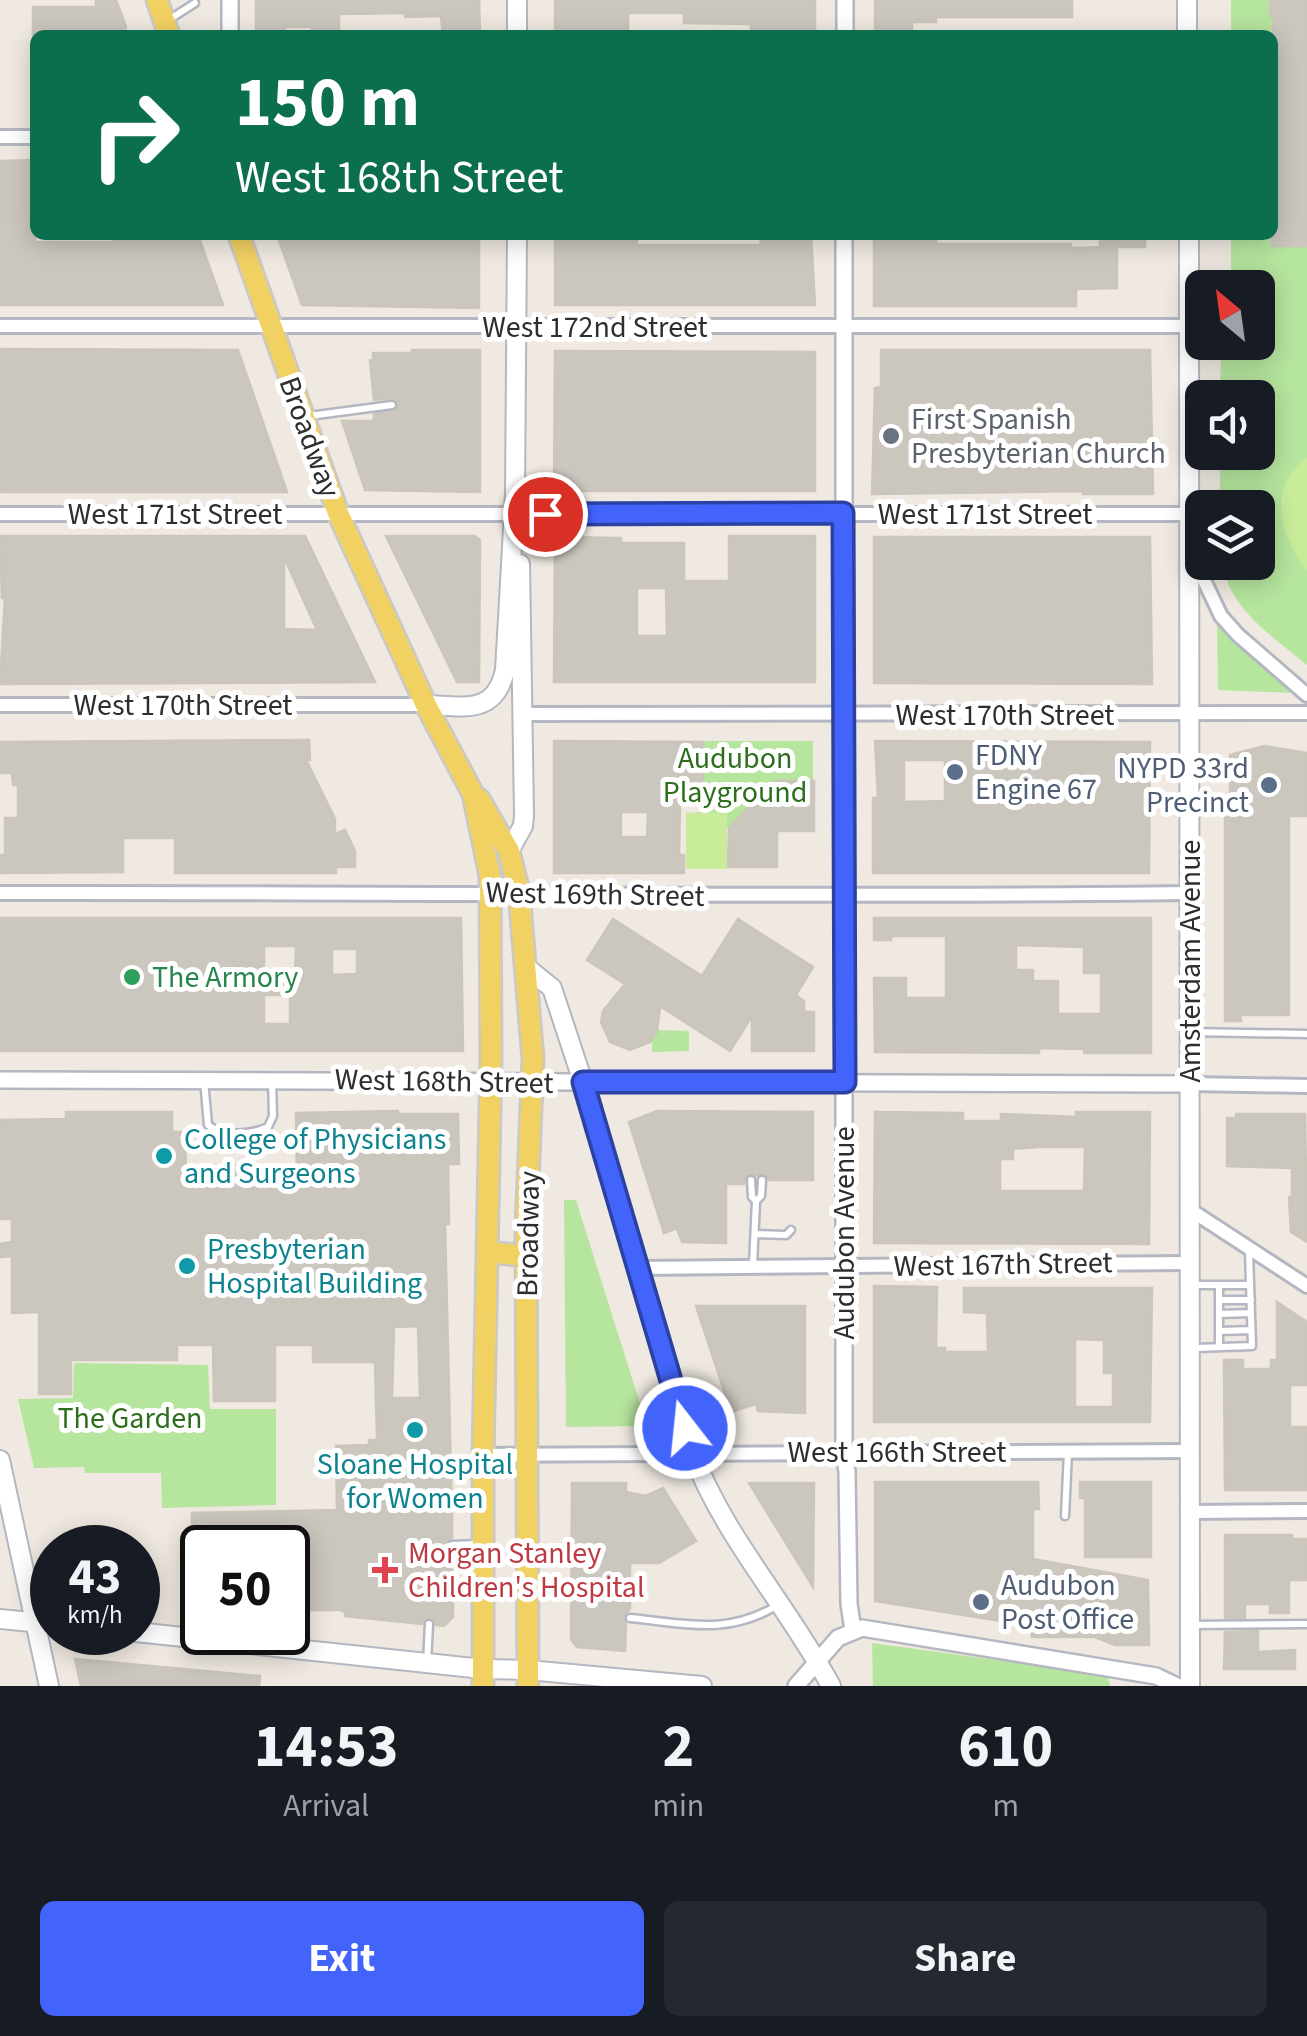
<!DOCTYPE html>
<html lang="en">
<head>
<meta charset="utf-8">
<style>
  body { margin:0; font-family:"Source Sans 3",sans-serif; background:#242831; color:#f1f3f6; height:100vh; display:flex; flex-direction:column; font-size:38px; white-space:nowrap }
  * { box-sizing:border-box; margin:0 }
  p { font-size:32px; color:#9ea1a6 }
  .icon { flex:none; width:55px; height:55px; fill:none; stroke:currentColor; stroke-width:2; stroke-linecap:round; stroke-linejoin:round }
  .map { position:relative; height:1686px; overflow:hidden }
  .drawer { display:flex; flex-direction:column; background:#171b24; flex:1 }
  .drawer>* { flex:none }
  .guide { position:absolute; left:30px; top:30px; width:1248px; height:210px; border-radius:15px; box-shadow:0 5px 25px #0003; background:#0b6e4f; color:#fff; overflow:hidden }
  .needle { width:65px; rotate:331deg }
  .controls { position:absolute; left:1185px; top:270px; display:grid; gap:20px }
  .controls a { display:grid; place-items:center; width:90px; height:90px; border-radius:15px; background:#171b24; box-shadow:0 5px 25px #0003; font-size:50px }
  .speed { position:absolute; left:30px; top:1525px; display:flex; gap:20px; font-size:50px; font-weight:700; text-align:center }
  .speed>* { display:grid; place-content:center; width:130px; height:130px; border-radius:50%; background:#171b24; box-shadow:0 5px 25px #0003; line-height:1 }
  .speed small { font-size:25px; font-weight:400 }
  .speed .limit { border:5px solid #111; border-radius:15px; background:#fff; color:#111 }
  .pin { position:absolute; display:grid; place-items:center; width:85px; height:85px; color:#fff; margin:-42px; border:5px solid #fff; border-radius:50%; box-shadow:0 2px 10px #0007 }
  .me { position:absolute; width:110px; margin:-55px; rotate:344deg; stroke-linejoin:round; filter:drop-shadow(0 0 8px #0008) }
  .turn { display:flex; align-items:center; gap:35px; height:210px; padding:0 40px; font-size:45px }
  .turn .icon { width:130px; height:130px; stroke-width:2.5 }
  .turn b { display:block; font-size:70px; line-height:85px }
  .eta { display:flex; justify-content:space-evenly; align-items:center; height:170px; text-align:center }
  .eta b { font-size:60px; font-weight:700; line-height:70px }
  .button { display:flex; gap:20px; margin-top:auto; padding:20px 40px }
  .button a { flex:1; height:115px; border-radius:15px; background:#4264fb; color:#fff; font-size:40px; font-weight:700; line-height:115px; text-align:center }
  .button a+a { background:#242831; color:#f1f3f6 }
  .map>svg:first-child { display:block }
  .green { fill:#b6e59e }
  .pitch { fill:#c9ec9a }
  .building { fill:#cbc7bf; stroke:#cbc5ba; stroke-width:2.5; fill-rule:evenodd }
  .lines { fill:none; stroke-linecap:round; stroke-linejoin:round }
  .service-casing { stroke:#b4b7c1; stroke-width:11 }
  .minor-casing { stroke:#b4b7c1; stroke-width:18 }
  .tertiary-casing { stroke:#b4b7c1; stroke-width:20 }
  .secondary-casing { stroke:#b4b7c1; stroke-width:22 }
  .primary-casing { stroke:#c9c9c9; stroke-width:25 }
  .service { stroke:#fff; stroke-width:6 }
  .minor { stroke:#fff; stroke-width:12 }
  .tertiary { stroke:#fff; stroke-width:15 }
  .secondary { stroke:#fff; stroke-width:18 }
  .primary { stroke:#f2d163; stroke-width:20 }
  .route-casing { stroke:#2b41a3; stroke-width:25 }
  .route { stroke:#4264fb; stroke-width:18 }
  .worship-dot { fill:#6b7280; stroke:#fff; stroke-width:4 }
  .service-dot { fill:#5c6f8a; stroke:#fff; stroke-width:4 }
  .leisure-dot { fill:#2e9e5b; stroke:#fff; stroke-width:4 }
  .culture-dot { fill:#0f9aa8; stroke:#fff; stroke-width:4 }
  .health-dot { fill:#e0444e; stroke:#fff; stroke-width:4 }
  .labels { text-anchor:middle; stroke-width:10; stroke-linejoin:round; paint-order:stroke }
  .street-label { font-size:30px; fill:#2e2e2e; stroke:#fff }
  .worship-label { font-size:30px; fill:#5b616d; stroke:#fff; text-anchor:start }
  .service-label { font-size:30px; fill:#4e5e75; stroke:#fff; text-anchor:start }
  .park-label { font-size:30px; fill:#2c6e1b; stroke:#fff }
  .leisure-label { font-size:30px; fill:#27864d; stroke:#fff; text-anchor:start }
  .culture-label { font-size:30px; fill:#0d838f; stroke:#fff; text-anchor:start }
  .health-label { font-size:30px; fill:#be3a42; stroke:#fff; text-anchor:start }
</style>
</head>
<body>
<div class="map">
<svg width="1307" height="1686" viewBox="0 0 1307 1686">
  <rect width="100%" height="100%" fill="#efe9e1"/>
  <path class="green" d="M1231,0H1307V665C1274,637 1228,609 1223,563L1258,562V508H1220V453L1258,452V398L1220,397L1221,343L1258,342V288L1227,287L1231,275V235H1272V35H1231Z
    M1217,624L1292,693L1218,690Z
    M704,741H813V780H774L727,829V869H686V813L704,812Z
    M657,1030L689,1031V1051L652,1052V1039Z
    M564,1200H576L647,1426L566,1427Z
    M74,1363L208,1365L210,1409H276V1505L162,1508L161,1473H85L84,1467L34,1468L18,1399L73,1398Z
    M872,1643L1099,1674L1108,1678L1110,1686H873Z"/>
  <path class="pitch" d="M1307,458V570C1280,537 1266,487 1307,458Z
    M686,813H727V869H686Z"/>
  <path class="building" d="M96,0H116L126,27L123,35H33V7H96Z
    M256,0H479L480,35H443L441,16L405,17V13L339,14V35H312V27H285V35H256Z
    M555,0H815V35H751V24L684,23V13H628V35H555Z
    M875,0H1072V17H936V22H912V35H875Z
    M1270,0H1307V246H1272L1273,16H1270Z
    M35,160V242H114V235H198L223,305H0V161Z
    M277,235H351V241L463,240V235H479V308L302,305Z
    M555,235H576V241H637V245H761L760,235H811L815,305H555Z
    M874,235H893V240H936V244H1071V248L1105,247H1100V235H1145V247H1117V288L1076,289V306H874Z
    M0,349L238,350L287,492H0Z
    M412,350H480V492L365,490L342,421H374V414L397,410L399,403L394,398L374,400L370,360L373,359V353H412Z
    M881,350H1150L1153,494H1083V491L872,494L875,388L881,387Z
    M555,351L815,352V491H554Z
    M0,536H305L375,682L0,684L5,598H2ZM284,557L317,630L284,629Z
    M386,536H475L480,540L479,682H457Z
    M729,536H815V682H554L555,537L621,538V543H684V581H729ZM637,588H666L667,636H637Z
    M874,537H1150L1152,684L874,683Z
    M309,740L310,760H306L335,819V834L345,830L355,851V867H336V873H175V838H123V872L0,873V855H5V818H18V785H13L12,773H0V742Z
    M554,741L703,742V802H680L679,855H684V873H554ZM621,812H648L647,837H621Z
    M875,741L1150,742L1149,873H873V798H878ZM904,760H945V801L904,802Z
    M1264,746L1307,753V816H1289V1015H1240L1241,1021H1225V816H1230V755Z
    M774,781H814V831H777V867H728L729,828Z
    M0,918H461L463,1051H0ZM264,946H296L295,974H264ZM332,949H357V974L332,975ZM264,995H290V1024H264Z
    M874,918H1151V1053H1084V1049L1039,1048V1053L875,1052L874,978H906V998H946V936H891V940H874ZM1016,945L1084,947V973H1101V1014H1058V981H1033V970H1016Z
    M613,919L702,976L738,919L813,967L796,995L804,1001V1012H814V1051H752V1016L730,1051L660,1006L657,1032L650,1042L630,1050L610,1042L601,1022L603,1011L625,984L587,960Z
    M398,1111V1114H458L459,1164H448L449,1224H445L452,1518V1538L445,1544L452,1552L453,1596V1617L444,1626L436,1625L430,1617L422,1624L345,1616V1612L340,1610H288V1548H192V1513L337,1510L336,1446L369,1445V1440H377L375,1362H313V1345H275V1401H214L213,1345H177V1360H71V1394H39V1312L12,1313V1256L0,1257V1244L12,1242V1219H0V1120L66,1119V1112H172V1132H185L186,1179H216L230,1164L249,1167L267,1185H297L296,1113ZM418,1326L420,1398H392L394,1327Z
    M657,1111L813,1112V1180H769L765,1174L756,1176L752,1173L745,1176L744,1184H726V1243L682,1242L677,1228L664,1233L629,1122Z
    M875,1112L963,1113V1121H1001V1114L1076,1117V1112H1150L1149,1244L874,1243ZM1038,1147H1085L1084,1191H1000V1159H1013V1149Z
    M1236,1114H1305L1307,1242L1291,1232L1289,1197H1292V1168L1227,1166V1118H1236Z
    M874,1286L937,1287L936,1348H945V1352H988L987,1313L964,1312V1288H1152L1150,1422H874ZM1075,1339L1104,1340V1373H1113V1407H1075Z
    M1277,1302L1307,1322V1385H1290V1427H1307V1490H1225L1224,1360H1243V1369H1271V1360H1277Z
    M696,1306H805V1413L758,1411L756,1404L734,1411L731,1405L729,1406Z
    M875,1482H1038L1039,1509H1033V1559L1148,1580L1149,1645H1115L1095,1637H1032V1626L875,1601Z
    M1080,1482H1151V1557H1085V1498H1080Z
    M572,1483H626V1492L646,1496L663,1488L696,1541L659,1563H630V1608L623,1618L626,1623L625,1651L577,1647L571,1639Z
    M749,1483H814L813,1587Z
    M1225,1535H1292V1539H1307V1580H1289V1613H1270V1604H1245V1618H1225Z
    M1258,1631V1652L1295,1650V1669H1224L1225,1632Z
    M75,1659L260,1676L259,1686H81Z"/>
  <g class="lines">
    <g class="service-casing">
      <path id="service" d="M170,19L195,3
        M309,416L392,405
        M1191,1032L1307,1034
        M204,1080L208,1125C223,1137 251,1135 268,1127L273,1116L272,1080
        M751,1180L752,1197L756,1201
        M755,1234L786,1235L791,1230
        M753,1265L756,1201L761,1196L762,1180
        M1192,1285H1250
        M1219,1285V1347
        M1219,1300H1251
        M1219,1314L1251,1313
        M1219,1331L1251,1330
        M1195,1348L1252,1346L1249,1251
        M1065,1516L1068,1452
        M452,1545L477,1544
        M138,1577L141,1578L147,1632
        M630,1618C685,1623 726,1636 776,1606
        M1191,1625L1307,1624
        M427,1663L429,1624"/>
    </g>
    <g class="minor-casing">
      <path id="minor" d="M0,137H35
        M0,326H1190
        M0,514H1190
        M1193,557L1221,616L1238,635L1307,695
        M0,705H426
        M524,714L1307,713
        M0,893C397,892 793,898 1190,893
        M1190,1084L1307,1086
        M1189,1209L1307,1286
        M638,1268L1187,1263
        M483,1455L1190,1451
        M1190,1512L1307,1511"/>
    </g>
    <g class="tertiary-casing">
      <path id="tertiary" d="M230,0V35
        M845,0V35
        M844,235V1452L847,1472L849,1604L853,1630
        M0,1080L1190,1084
        M796,1686L838,1638L862,1628L1156,1676L1177,1686"/>
    </g>
    <g class="secondary-casing">
      <path id="secondary" d="M517,0V35
        M1187,35V0
        M1189,235L1190,1686
        M426,705C463,706 495,716 505,670L515,494L517,235
        M509,851L523,826L524,815L520,564
        M526,967L552,988L583,1082L692,1452C724,1537 788,1606 831,1686
        M0,1460L49,1686
        M0,1619L52,1624
        M136,1632L483,1669L528,1670L702,1686"/>
    </g>
    <g class="primary-casing">
      <path id="primary" d="M157,0L169,35
        M239,235L338,513L426,705L473,794L490,876L491,1058L483,1455V1686
        M479,799L509,851L519,892L533,1059L526,1229L528,1686
        M487,1252L527,1256"/>
    </g>
    <use href="#service" class="service"/>
    <use href="#minor" class="minor"/>
    <use href="#tertiary" class="tertiary"/>
    <use href="#secondary" class="secondary"/>
    <use href="#primary" class="primary"/>
  </g>
  <g class="lines">
    <g class="route-casing">
      <path id="route" d="M545,514L843,513L845,1082H583L685,1428"/>
    </g>
    <use href="#route" class="route"/>
  </g>
  <circle class="worship-dot" cx="891" cy="436" r="10"/>
  <g class="service-dot">
    <circle cx="955" cy="772" r="10"/>
    <circle cx="1269" cy="785" r="10"/>
    <circle cx="981" cy="1602" r="10"/>
  </g>
  <circle class="leisure-dot" cx="132" cy="977" r="10"/>
  <g class="culture-dot">
    <circle cx="164" cy="1156" r="10"/>
    <circle cx="187" cy="1266" r="10"/>
    <circle cx="415" cy="1430" r="10"/>
  </g>
  <path class="health-dot" d="M380 1555h10v10h10v10h-10v10h-10v-10h-10v-10h10z"/>
  <g class="labels">
    <g class="street-label">
      <text x="595" y="337">West 172nd Street</text>
      <text transform="translate(310 437) rotate(70)" y="10">Broadway</text>
      <text x="175" y="524">West 171st Street</text>
      <text x="985" y="524">West 171st Street</text>
      <text x="183" y="715">West 170th Street</text>
      <text x="1005" y="725">West 170th Street</text>
      <text transform="translate(595 894) rotate(1)" y="10">West 169th Street</text>
      <text transform="translate(1190 961) rotate(-90)" y="10">Amsterdam Avenue</text>
      <text transform="translate(444 1081) rotate(1)" y="10">West 168th Street</text>
      <text transform="translate(844 1233) rotate(-90)" y="10">Audubon Avenue</text>
      <text transform="translate(528 1234) rotate(-89)" y="10">Broadway</text>
      <text transform="translate(1003 1264) rotate(-1)" y="10">West 167th Street</text>
      <text x="897" y="1462">West 166th Street</text>
    </g>
    <g class="worship-label">
      <text x="911" y="429">First Spanish<tspan x="911" dy="34">Presbyterian Church</tspan></text>
    </g>
    <g class="service-label">
      <text x="975" y="765">FDNY<tspan x="975" dy="34">Engine 67</tspan></text>
      <text x="1249" y="778" text-anchor="end">NYPD 33rd<tspan x="1249" dy="34">Precinct</tspan></text>
      <text x="1001" y="1595">Audubon<tspan x="1001" dy="34">Post Office</tspan></text>
    </g>
    <g class="park-label">
      <text x="735" y="768">Audubon<tspan x="735" dy="34">Playground</tspan></text>
      <text x="130" y="1428">The Garden</text>
    </g>
    <g class="leisure-label">
      <text x="152" y="987">The Armory</text>
    </g>
    <g class="culture-label">
      <text x="184" y="1149">College of Physicians<tspan x="184" dy="34">and Surgeons</tspan></text>
      <text x="207" y="1259">Presbyterian<tspan x="207" dy="34">Hospital Building</tspan></text>
      <text x="415" y="1474" text-anchor="middle">Sloane Hospital<tspan x="415" dy="34">for Women</tspan></text>
    </g>
    <g class="health-label">
      <text x="408" y="1563">Morgan Stanley<tspan x="408" dy="34">Children's Hospital</tspan></text>
    </g>
  </g>
</svg>
<div class="controls">
<a><svg class="needle" viewBox="-14 -14 28 28"><path d="M0-13l5 13h-10z" fill="#e53935"/><path d="M0 13l5-13h-10z" fill="#9ea1a6"/></svg></a>
<a><svg class="icon" aria-label="sound" viewBox="0 0 24 24"><path d="M4 9h4l5-4v14l-5-4H4zM17 9q2 3 0 6"/></svg></a>
<a><svg class="icon" aria-label="layers" viewBox="0 0 24 24"><path d="M12 4l9 5-9 5-9-5zM3 14l9 5 9-5"/></svg></a>
</div>
<div class="speed"><div>43<small>km/h</small></div><div class="limit">50</div></div>
<div class="pin" style="left:545px;top:514px;background:#d93025"><svg class="icon" aria-label="arrive" viewBox="0 0 24 24"><path d="M6 21V4h12l-3 4 3 4H6"/></svg></div>
<svg class="me" style="left:685px;top:1428px" viewBox="-20 -20 40 40"><circle r="17" fill="#4264fb" stroke="#fff" stroke-width="3"/><path d="M0-11L8 9 0 5-8 9z" fill="#fff"/></svg>
<div class="guide">
<div class="turn"><svg class="icon" aria-label="right" viewBox="0 0 24 24"><path d="M7 20v-9h11M14 6l5 5-5 5"/></svg><div><b>150 m</b>West 168th Street</div></div>
</div>
</div>
<section class="drawer">
<div class="eta">
<div><b>14:53</b><p>Arrival</p></div>
<div><b>2</b><p>min</p></div>
<div><b>610</b><p>m</p></div>
</div>
<div class="button"><a>Exit</a><a>Share</a></div>
</section>
</body>
</html>
